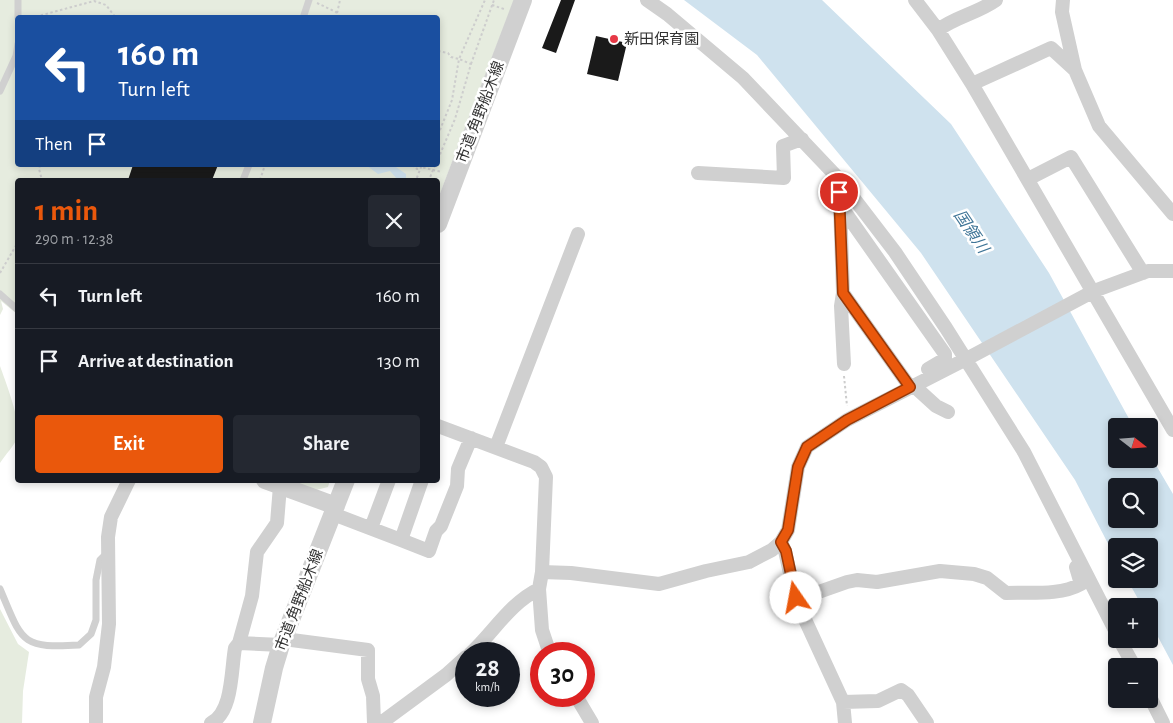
<!DOCTYPE html>
<html lang="en">
<head>
<meta charset="utf-8">
<style>
  body { margin:0; font-family:"Alegreya Sans","Noto Sans JP",sans-serif; background:#242831; color:#f1f3f6; height:100vh; display:flex; flex-direction:column; font-size:19px; white-space:nowrap }
  * { box-sizing:border-box; margin:0 }
  p { font-size:16px; color:#9ea1a6 }
  .icon { flex:none; width:28px; height:28px; fill:none; stroke:currentColor; stroke-width:2; stroke-linecap:round; stroke-linejoin:round }
  .map { position:relative; flex:1; overflow:hidden }
  .details { position:absolute; left:15px; top:178px; width:425px; height:305px; display:flex; flex-direction:column; background:#171b24; border-radius:5px; box-shadow:0 2px 8px #0003 }
  .details>* { flex:none }
  .top-card { position:absolute; left:15px; top:15px; width:425px; height:152px; border-radius:5px; box-shadow:0 2px 8px #0003; background:#1a4fa0; color:#fff; overflow:hidden }
  .needle { width:32px; rotate:107deg }
  .fabs { position:absolute; left:1108px; top:418px; display:grid; gap:10px }
  .fabs a { display:grid; place-items:center; width:50px; height:50px; border-radius:5px; background:#171b24; box-shadow:0 2px 8px #0003; font-size:25px }
  .speed { position:absolute; left:455px; top:642px; display:flex; gap:10px; font-size:25px; font-weight:700; text-align:center }
  .speed>* { display:grid; place-content:center; width:65px; height:65px; border-radius:50%; background:#171b24; box-shadow:0 2px 8px #0003; line-height:1 }
  .speed small { font-size:12px; font-weight:400 }
  .speed .limit { border:8px solid #d22; background:#fff; color:#111 }
  .pin { position:absolute; display:grid; place-items:center; width:42px; height:42px; color:#fff; margin:-21px; border:2px solid #fff; border-radius:50%; box-shadow:0 1px 5px #0007 }
  .me { position:absolute; width:55px; margin:-28px; rotate:348deg; stroke-linejoin:round; filter:drop-shadow(0 0 4px #0008) }
  .turn { display:flex; align-items:center; gap:18px; height:105px; padding:0 20px; font-size:22px }
  .turn .icon { width:65px; height:65px; stroke-width:2.5 }
  .turn b { display:block; font-size:35px; line-height:42px }
  .then { display:flex; align-items:center; height:48px; padding:0 20px; background:#0003; gap:10px; font-size:19px }
  .round { display:grid; place-items:center; flex:none; width:52px; height:52px; border-radius:5px; background:#242831 }
  .overview { display:flex; align-items:center; justify-content:space-between; height:85px; padding:0 20px }
  h1 { font-size:30px; font-weight:700; line-height:38px; color:#ea580c }
  .primary-button { display:flex; gap:10px; margin-top:auto; padding:10px 20px }
  .primary-button a { flex:1; height:58px; border-radius:5px; background:#ea580c; color:#fff; font-size:20px; font-weight:700; line-height:58px; text-align:center }
  .primary-button a+a { background:#242831; color:#f1f3f6 }
  ul { padding:0; list-style:none }
  li { display:flex; align-items:center; gap:15px; height:65px; padding:0 20px; border-top:1px solid #363941 }
  li div { flex:1 }
  li b { display:block; font-size:19px }
  li em { font-style:normal }
  .map>svg:first-child { display:block }
  .green { fill:#e6ecdf; fill-rule:evenodd }
  .water { fill:#cfe2ee; fill-rule:evenodd }
  .building { fill:#1a1a1a }
  .lines { fill:none; stroke-linecap:round; stroke-linejoin:round }
  .path { stroke:#cdcdcd; stroke-width:2; stroke-dasharray:2.5 2.5; stroke-linecap:butt }
  .service { stroke:#d0d0d0; stroke-width:7 }
  .minor { stroke:#d0d0d0; stroke-width:14 }
  .tertiary { stroke:#d0d0d0; stroke-width:18 }
  .route-casing { stroke:#983908; stroke-width:12 }
  .route { stroke:#ea580c; stroke-width:9 }
  .poi-dot { fill:#e63946; stroke:#fff; stroke-width:2 }
  .labels { text-anchor:middle; stroke-width:5; stroke-linejoin:round; paint-order:stroke }
  .poi-label { font-size:15px; fill:#333; stroke:#fff; text-anchor:start }
  .street-label { font-size:15px; fill:#333; stroke:#fff }
  .water-label { font-size:16px; font-style:italic; fill:#3f7597; stroke:#fff }
</style>
</head>
<body>
<div class="map">
<svg width="1173" height="723" viewBox="0 0 1173 723">
  <rect width="100%" height="100%" fill="#fff"/>
  <path class="green" d="M0,0H514L438,199V180H18L17,314L1,301L3,309L0,315ZM18,18H438V165H18Z
    M0,366C5,380 21,422 18,436C15,445 5,455 0,463Z
    M282,480H330L328,487L312,491Z
    M0,609L18,644L29,652L23,691L22,723H0Z"/>
  <path class="water" d="M684,0H822L951,124L1049,273L1133,426H1116V459H1149V453L1173,494V665L1149,620V606H1142L1127,579H1149V546H1116V559L1075,480L921,253L757,55ZM1116,486H1149V519H1116Z
    M366,165L384,167L393,165L406,174V180H398L390,171L378,174Z"/>
  <path class="building" d="M561,0H575L556,53L542,48Z
    M596,36L627,43L618,81L587,74Z
    M133,165H218L212,180H128Z"/>
  <g class="lines">
    <path class="path" d="M317,3L336,12L340,18
      M492,5L504,9
      M31,18L94,1L106,5L116,18
      M336,18L340,0
      M438,51L448,53L451,57L459,59L452,100L438,135
      M471,64L494,0
      M438,159L455,119L471,64L459,59L485,0
      M40,165L39,169L42,180
      M412,165L417,169L421,167L416,180
      M423,165L421,167L433,170L429,180
      M435,165L433,170L442,172
      M260,180L265,165
      M0,273L18,242
      M844,376L847,406"/>
    <path class="service" d="M18,0V18
      M303,18L309,0
      M0,91L16,56L18,44
      M243,180L249,165
      M0,294L18,310
      M0,589C22,640 19,649 79,645L91,634L96,620V580L100,560L108,552"/>
    <path class="minor" d="M647,0L667,14L743,78L839,179L895,252L946,328L1024,452L1116,632
      M915,0L938,30L972,84L1173,430
      M1063,0L1062,12L1075,70L1099,126L1173,214
      M938,30C955,17 978,13 996,0
      M972,84L1051,48L1075,70
      M698,173L784,178L783,146L802,139
      M1028,179L1071,157L1143,273
      M840,204L843,293L910,387
      M840,205L945,354V359L928,369
      M843,293L841,306L844,364
      M914,386L936,406L948,412
      M438,426L534,462L541,467L546,477L542,572L539,589C510,603 493,633 470,654
      M496,447L578,234
      M280,486L277,523L257,552L252,596L239,643L281,645
      M333,514L401,540L422,480
      M371,528L389,480
      M401,540L429,551L436,531L441,526L457,486L458,469L471,438
      M542,572L571,573L659,584L706,571L749,562L772,550L781,542
      M539,589L542,630L550,654
      M796,600L847,582L857,580L877,582L940,571L974,574L987,578L1006,593C1029,592 1060,596 1081,584L1076,567
      M284,639L368,650V679L373,696L374,723
      M1119,639L1134,666
      M1149,695L1163,723
      M576,696L592,723
      M843,702L878,701L901,690L908,695L927,723
      M96,723V697L104,667L109,624L108,537L111,517L129,480
      M211,723C233,712 231,670 235,648L239,643
      M381,723L446,675L466,657
      M845,723L843,702L796,600L785,551L781,542L788,530L798,467L807,447L847,420L974,355L1094,291L1148,271H1173"/>
    <path class="tertiary" d="M438,224L523,0
      M265,480L336,506
      M262,723L274,668L281,645L346,480"/>
  </g>
  <g class="lines">
    <g class="route-casing">
      <path id="route" d="M796,598L786,551L781,542L788,530L798,467L807,447L847,420L910,387L843,293L839,192"/>
    </g>
    <use href="#route" class="route"/>
  </g>
  <circle class="poi-dot" cx="614" cy="39" r="5"/>
  <g class="labels">
    <g class="poi-label">
      <text x="624" y="44">新田保育園</text>
    </g>
    <g class="street-label">
      <text transform="translate(480 112) rotate(-69)" y="5">市道 角野船木線</text>
      <text transform="translate(299 600) rotate(-69)" y="5">市道 角野船木線</text>
    </g>
    <g class="water-label">
      <text transform="translate(972 231) rotate(56)" y="6">国領川</text>
    </g>
  </g>
</svg>
<div class="fabs">
<a><svg class="needle" viewBox="-14 -14 28 28"><path d="M0-13l5 13h-10z" fill="#e53935"/><path d="M0 13l5-13h-10z" fill="#9ea1a6"/></svg></a>
<a><svg class="icon" aria-label="search" viewBox="0 0 24 24"><circle cx="10" cy="10" r="6"/><path d="M15 15l6 6"/></svg></a>
<a><svg class="icon" aria-label="layers" viewBox="0 0 24 24"><path d="M12 4l9 5-9 5-9-5zM3 14l9 5 9-5"/></svg></a>
<a>+</a>
<a>−</a>
</div>
<div class="speed"><div>28<small>km/h</small></div><div class="limit">30</div></div>
<div class="pin" style="left:839px;top:192px;background:#d93025"><svg class="icon" aria-label="arrive" viewBox="0 0 24 24"><path d="M6 21V4h12l-3 4 3 4H6"/></svg></div>
<svg class="me" style="left:796px;top:598px" viewBox="-20 -20 40 40"><circle r="19" fill="#fff"/><path d="M0-13L10 11 0 6-10 11z" fill="#ea580c"/></svg>
<div class="top-card">
<div class="turn"><svg class="icon" aria-label="left" viewBox="0 0 24 24"><path d="M17 20v-9H6M10 6l-5 5 5 5"/></svg><div><b>160 m</b>Turn left</div></div>
<div class="then">Then<svg class="icon" aria-label="arrive" viewBox="0 0 24 24"><path d="M6 21V4h12l-3 4 3 4H6"/></svg></div>
</div>
<section class="details">
<div class="overview"><div><h1>1 min</h1><p>290 m · 12:38</p></div><a class="round"><svg class="icon" aria-label="close" viewBox="0 0 24 24"><path d="M6 6l12 12M18 6L6 18"/></svg></a></div>
<ul>
<li><svg class="icon" aria-label="left" viewBox="0 0 24 24"><path d="M17 20v-9H6M10 6l-5 5 5 5"/></svg><div><b>Turn left</b></div><em>160 m</em></li>
<li><svg class="icon" aria-label="arrive" viewBox="0 0 24 24"><path d="M6 21V4h12l-3 4 3 4H6"/></svg><div><b>Arrive at destination</b></div><em>130 m</em></li>
</ul>
<div class="primary-button"><a>Exit</a><a>Share</a></div>
</section>
</div>
</body>
</html>
